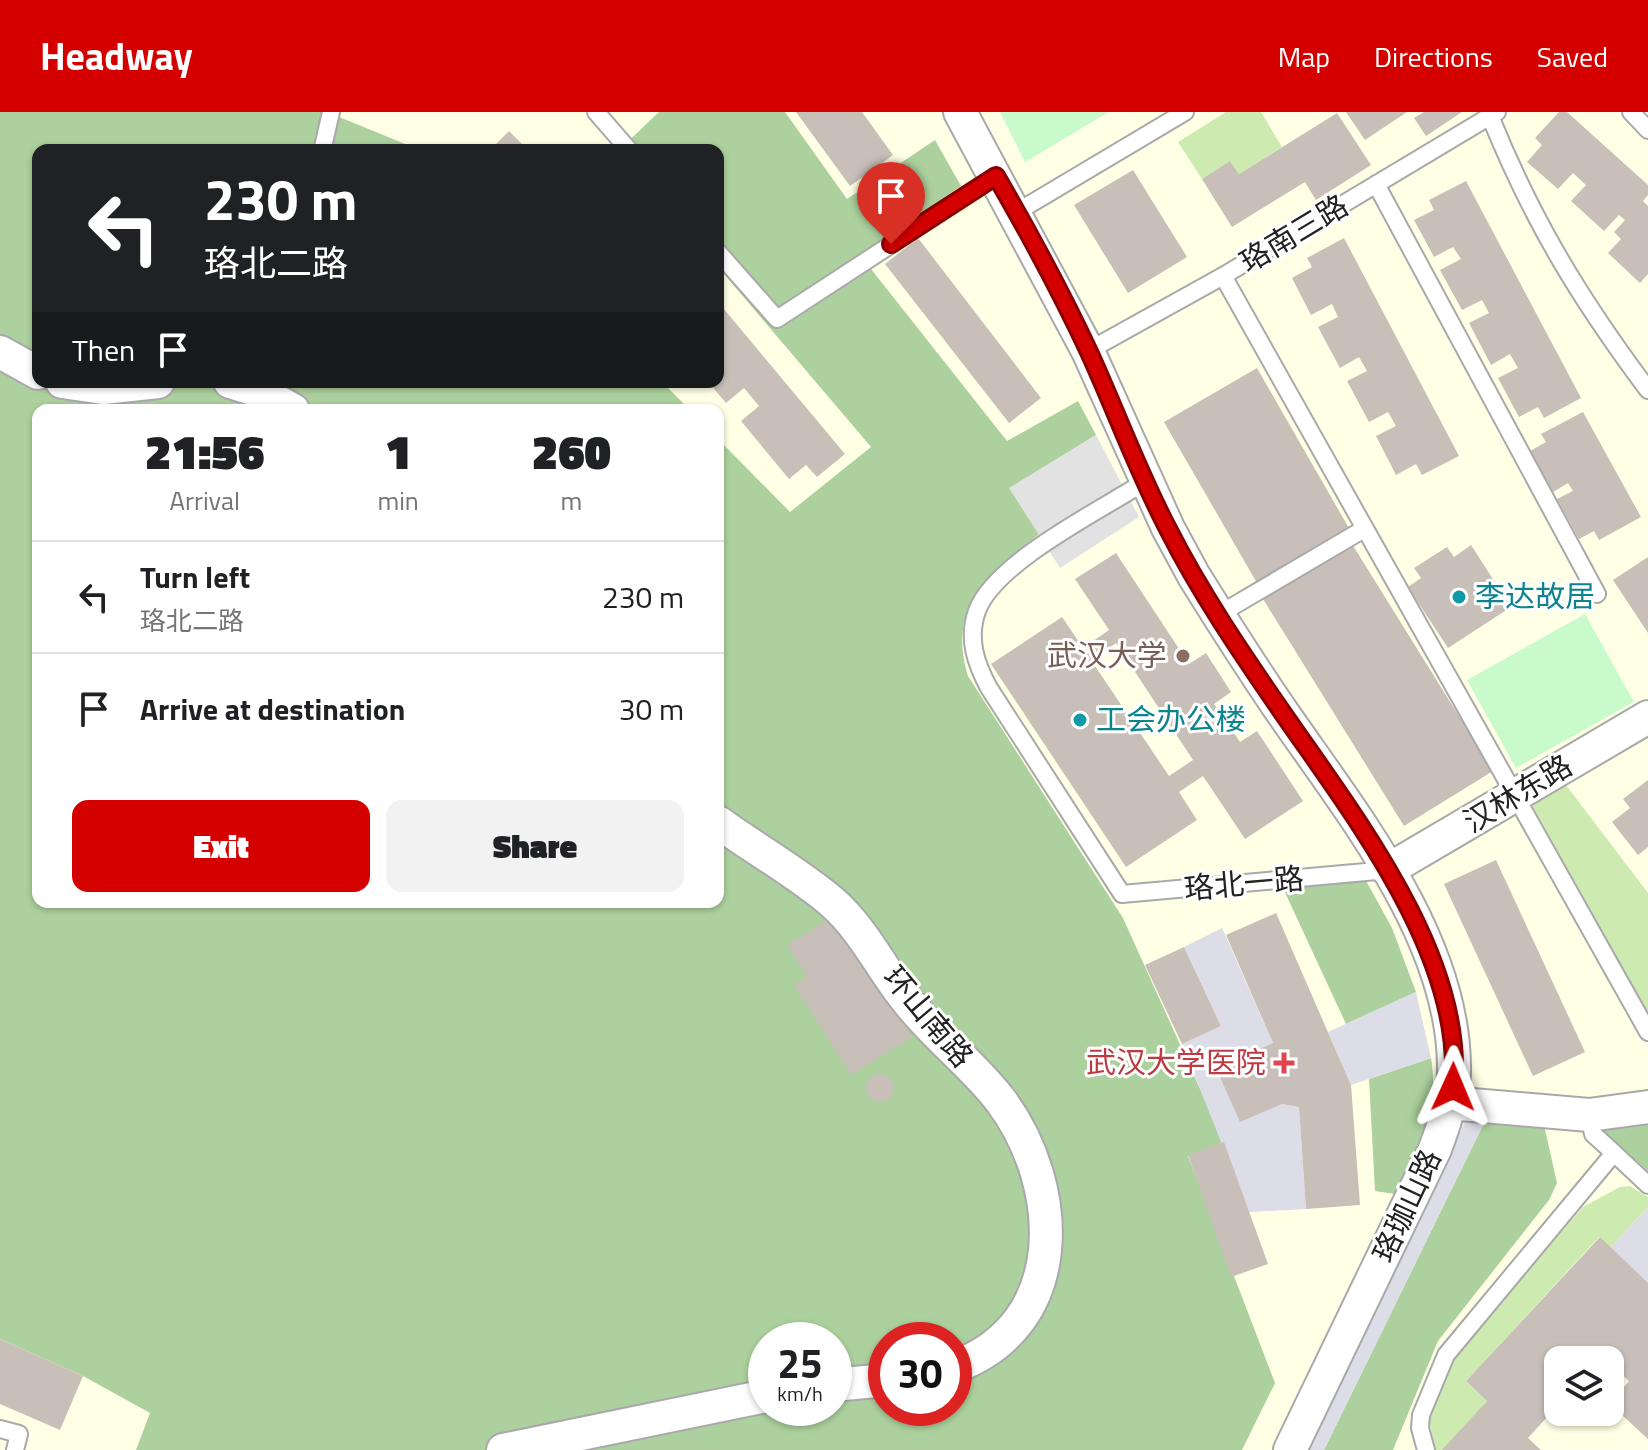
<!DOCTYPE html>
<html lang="en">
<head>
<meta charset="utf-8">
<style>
  body { margin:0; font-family:"Titillium Web","Noto Sans SC",sans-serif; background:#f2f2f2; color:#202124; height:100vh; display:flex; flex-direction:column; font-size:30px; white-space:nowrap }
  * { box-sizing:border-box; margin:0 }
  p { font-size:26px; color:#757577 }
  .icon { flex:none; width:44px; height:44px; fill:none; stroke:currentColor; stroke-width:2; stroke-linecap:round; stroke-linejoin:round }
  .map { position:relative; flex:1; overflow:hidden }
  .details { position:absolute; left:32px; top:292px; width:692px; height:504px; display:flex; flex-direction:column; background:#fff; border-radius:16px; box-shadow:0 2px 6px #0004 }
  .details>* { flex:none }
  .top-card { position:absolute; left:32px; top:32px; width:692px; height:244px; border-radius:16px; box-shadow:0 2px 6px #0004; background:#202124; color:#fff; overflow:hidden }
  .fabs { position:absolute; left:1544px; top:1234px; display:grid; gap:16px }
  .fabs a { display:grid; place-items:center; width:80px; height:80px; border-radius:16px; background:#fff; box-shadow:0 2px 6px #0004; font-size:40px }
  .speed { position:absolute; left:748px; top:1210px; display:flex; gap:16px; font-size:40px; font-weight:700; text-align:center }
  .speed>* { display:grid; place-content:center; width:104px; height:104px; border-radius:50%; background:#fff; box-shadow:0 2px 6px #0004; line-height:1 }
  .speed small { font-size:20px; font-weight:400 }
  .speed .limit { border:12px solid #d22; background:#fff; color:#111 }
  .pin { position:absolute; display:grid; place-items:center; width:68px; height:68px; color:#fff; margin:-82px -34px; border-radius:50% 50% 50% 0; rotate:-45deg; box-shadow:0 0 8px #0007 }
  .pin .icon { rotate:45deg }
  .me { position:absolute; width:88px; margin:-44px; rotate:1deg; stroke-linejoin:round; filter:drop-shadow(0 0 6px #0008) }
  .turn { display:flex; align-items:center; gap:28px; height:168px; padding:0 40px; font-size:36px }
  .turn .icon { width:104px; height:104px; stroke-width:2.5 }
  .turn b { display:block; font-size:56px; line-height:68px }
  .then { display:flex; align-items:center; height:76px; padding:0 40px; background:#0003; gap:16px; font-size:30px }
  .eta { display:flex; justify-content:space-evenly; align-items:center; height:136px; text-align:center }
  .eta b { font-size:48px; font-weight:800; line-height:56px }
  .primary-button { display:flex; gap:16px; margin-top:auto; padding:16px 40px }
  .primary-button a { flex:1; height:92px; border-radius:16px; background:#d40000; color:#fff; font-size:32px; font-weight:800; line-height:92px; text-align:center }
  .primary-button a+a { background:#f2f2f2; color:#202124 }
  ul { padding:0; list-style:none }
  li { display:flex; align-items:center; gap:24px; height:112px; padding:0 40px; border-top:2px solid #e0e0e0 }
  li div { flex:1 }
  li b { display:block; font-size:30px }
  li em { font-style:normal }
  header { display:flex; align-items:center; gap:48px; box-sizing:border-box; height:112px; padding:0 40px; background:#d40000; color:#fff }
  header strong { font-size:38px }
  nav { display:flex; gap:44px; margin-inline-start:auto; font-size:28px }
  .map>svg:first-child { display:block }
  .education { fill:#ffffe5; fill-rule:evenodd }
  .grass { fill:#cdebb0 }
  .forest { fill:#add19e; fill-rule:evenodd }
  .park { fill:#c8facc }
  .parking { fill:#e2e2e2 }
  .plaza { fill:#dddde8 }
  .building { fill:#c7bfb8; fill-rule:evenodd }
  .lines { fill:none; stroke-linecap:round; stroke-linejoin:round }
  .service-casing { stroke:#a9a9a9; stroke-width:20 }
  .minor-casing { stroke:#a9a9a9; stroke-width:36 }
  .service { stroke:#fff; stroke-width:16 }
  .minor { stroke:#fff; stroke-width:32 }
  .route-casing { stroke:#8a0000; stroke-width:20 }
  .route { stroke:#d40000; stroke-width:14 }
  .culture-dot { fill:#0f9aa8; stroke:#fff; stroke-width:3 }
  .education-dot { fill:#8d6e63; stroke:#fff; stroke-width:3 }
  .health-dot { fill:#e0444e; stroke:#fff; stroke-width:3 }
  .labels { text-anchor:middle; stroke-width:6; stroke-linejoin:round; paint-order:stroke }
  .street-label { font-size:30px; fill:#222; stroke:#fff }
  .culture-label { font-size:30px; fill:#0d838f; stroke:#fff; text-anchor:start }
  .education-label { font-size:30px; fill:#785e54; stroke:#fff; text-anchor:end }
  .health-label { font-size:30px; fill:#be3a42; stroke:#fff; text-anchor:end }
</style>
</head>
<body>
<header>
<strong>Headway</strong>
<nav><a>Map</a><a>Directions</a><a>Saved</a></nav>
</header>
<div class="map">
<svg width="1648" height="1338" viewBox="0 0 1648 1338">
  <rect width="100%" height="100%" fill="#f2efe9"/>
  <path class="education" d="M0,0H1648V1338H0ZM38,38H718V270H38ZM38,298H718V790H38ZM766,1228H834V1296H766ZM886,1228H954V1296H886ZM1558,1248H1610V1300H1558Z"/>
  <path class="grass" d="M1226,0H1261L1282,35L1239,62L1230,49L1202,67L1178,30Z
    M1566,673L1648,781V903L1532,693Z
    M1630,1074L1648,1085V1095L1610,1136L1599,1125L1466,1269L1487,1289L1443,1338H1436L1428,1304L1439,1276L1462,1234L1583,1095L1620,1075Z"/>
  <path class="forest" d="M0,0H327L420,38H38V270H662L690,298H38V790H718V327L790,400L871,335L718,155V38H619L659,0H785L847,87L935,28L961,74L860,143L1007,329L1078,289L1096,323L1010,376L1039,422C990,462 946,493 968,564L1123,806L1224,1030L1188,1044L1275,1271L1242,1338H136L150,1301L83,1264L0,1227ZM766,1228H834V1296H766ZM886,1228H954V1296H886Z
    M1364,765L1392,816L1416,880L1346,912L1282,774Z
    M1431,946C1440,998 1417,1037 1395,1082L1375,1079L1369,967Z
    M1648,1005V1059L1601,1017Z
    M1484,1011L1544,1013L1557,1071L1549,1088L1438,1229L1393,1338H1324Z"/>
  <path class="park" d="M1000,0H1109L1025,50Z
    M1585,502L1634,590L1516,656L1467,568Z"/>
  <path class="parking" d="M1096,323L1139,405L1060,456L1009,376Z"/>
  <path class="plaza" d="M1222,816L1273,931L1282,992L1299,995L1306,1097L1249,1100L1182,932L1221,914L1184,835Z
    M1416,880L1431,946L1351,973L1328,920Z
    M1466,1008L1484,1011L1324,1338H1302Z
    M1648,1095V1171L1610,1136Z"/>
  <path class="building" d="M796,0H862L893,43L850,74Z
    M1346,0H1407L1365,28Z
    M1424,0H1462L1426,24L1414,6Z
    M1559,0H1567L1648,73V83L1643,89L1648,94V162L1640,171L1608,141L1621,127L1614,120L1625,108L1619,103L1604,119L1571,89L1586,73L1573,61L1558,77L1527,50L1542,33L1535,26Z
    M1337,1L1371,53L1316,88L1305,70L1232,115L1202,67L1230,49L1239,62Z
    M509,19L528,38H490Z
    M1133,58L1187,145L1128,181L1074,93Z
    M1466,69L1581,286L1544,306L1538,295L1519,305L1498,266L1518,256L1510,242L1491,253L1469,211L1489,201L1482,188L1462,198L1440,158L1461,147L1453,135L1434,145L1414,108L1434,98L1429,88Z
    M918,126L1041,286L1009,311L885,152Z
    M1344,126L1459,344L1422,363L1416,352L1396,363L1376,324L1396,314L1388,300L1369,310L1347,269L1367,259L1359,245L1340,256L1318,215L1338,205L1332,192L1311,203L1292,166L1312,155L1307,146Z
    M718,190L845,342L817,365L806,353L789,367L741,309L759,294L744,276L726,291L708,270H718Z
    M1257,256L1350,418L1257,471L1164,310Z
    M1583,300L1641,405L1599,428L1594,419L1579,427L1557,387L1573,379L1568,371L1553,380L1530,339L1546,330L1541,322Z
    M1352,432L1493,659L1404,714L1263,487Z
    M1471,433L1511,495L1448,536L1408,475L1421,466L1414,456L1447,435L1454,445Z
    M1116,441L1189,552L1206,541L1231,580L1214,592L1240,630L1257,619L1303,689L1245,727L1203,664L1179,680L1197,708L1126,755L991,552L1062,505L1083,536L1109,518L1075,467ZM1116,531L1193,648L1169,664L1091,548Z
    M1648,445V521L1613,468Z
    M1648,668V735L1638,743L1612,710L1630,696L1623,687Z
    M1496,748L1585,940L1533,964L1444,772Z
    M1276,801L1351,973L1360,1093L1306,1097L1299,995L1282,992L1240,1010L1216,956L1273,931L1226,823Z
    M835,803L912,925L851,963L794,873L807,865L787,833Z
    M1184,835L1221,914L1182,932L1145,853Z
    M866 976a14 14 0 1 1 28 0a14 14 0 1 1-28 0Z
    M1224,1030L1268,1152L1231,1165L1188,1043Z
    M1600,1125L1648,1171V1327L1610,1292L1629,1269L1602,1245L1599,1248H1558V1293L1528,1326L1541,1338H1442L1487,1289L1466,1269Z
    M0,1227L83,1264L60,1318L0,1292Z"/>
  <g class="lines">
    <g class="service-casing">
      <path id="service" d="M596,0L629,38
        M1631,0L1648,18
        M1490,4C1533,110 1580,187 1648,278
        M323,35L331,0
        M1376,72L1597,482
        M1017,100L1185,0
        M718,140L777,207L996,64
        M1223,164L1648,920
        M1088,239L1223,164L1497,0
        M1146,369C1101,398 995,450 977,499C967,527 976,552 989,576L1122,782L1388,758
        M1218,503L1364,417
        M1614,1041L1648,1073
        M0,1317L19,1322L15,1338
        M1426,1338L1420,1316L1421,1303L1446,1243L1614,1041L1593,1022L1589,1003"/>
    </g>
    <g class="minor-casing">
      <path id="minor" d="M960,0L1088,239L1168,416L1194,464C1222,509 1250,553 1280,597C1350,699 1453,824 1454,954C1455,982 1445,1010 1435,1037L1290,1338
        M0,240L38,261
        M62,270L103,276L158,270
        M230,270L259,279L293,298
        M718,710C755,737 798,761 832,790C863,817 881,856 906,887C934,924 973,952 1001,989C1064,1074 1071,1213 954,1255
        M1388,758L1648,605
        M1449,991L1589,1003L1648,995
        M834,1273L886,1268
        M503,1338L766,1284"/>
    </g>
    <use href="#service" class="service"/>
    <use href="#minor" class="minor"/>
  </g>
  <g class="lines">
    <g class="route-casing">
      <path id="route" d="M891,132L996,64C1029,121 1061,180 1089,240C1116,299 1138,360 1168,417C1200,480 1240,539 1280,597C1350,699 1466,844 1453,975"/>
    </g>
    <use href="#route" class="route"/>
  </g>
  <g class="culture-dot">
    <circle cx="1459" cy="485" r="8"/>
    <circle cx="1080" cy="608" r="8"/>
  </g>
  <circle class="education-dot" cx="1183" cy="544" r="8"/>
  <path class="health-dot" d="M1280 939h8v8h8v8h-8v8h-8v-8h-8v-8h8z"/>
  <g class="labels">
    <g class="street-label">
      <text transform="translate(1294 122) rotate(-31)" y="10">珞南三路</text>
      <text transform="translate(1518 682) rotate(-31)" y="10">汉林东路</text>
      <text transform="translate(1244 772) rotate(-5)" y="10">珞北一路</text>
      <text transform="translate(928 905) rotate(50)" y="10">环山南路</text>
      <text transform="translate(1407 1094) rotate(-65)" y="10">珞珈山路</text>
    </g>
    <g class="culture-label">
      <text x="1475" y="495">李达故居</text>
      <text x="1096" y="618">工会办公楼</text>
    </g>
    <g class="education-label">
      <text x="1167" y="554">武汉大学</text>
    </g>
    <g class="health-label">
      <text x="1266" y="961">武汉大学医院</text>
    </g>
  </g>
</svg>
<div class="fabs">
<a><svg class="icon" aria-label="layers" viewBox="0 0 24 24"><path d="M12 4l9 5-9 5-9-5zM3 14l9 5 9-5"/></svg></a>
</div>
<div class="speed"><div>25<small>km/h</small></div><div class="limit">30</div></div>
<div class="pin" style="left:891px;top:132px;background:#d93025"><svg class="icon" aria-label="arrive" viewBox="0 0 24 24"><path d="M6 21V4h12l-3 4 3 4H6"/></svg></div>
<svg class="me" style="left:1453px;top:975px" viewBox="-20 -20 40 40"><path d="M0-17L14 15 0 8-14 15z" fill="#d40000" stroke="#fff" stroke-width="4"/></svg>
<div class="top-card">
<div class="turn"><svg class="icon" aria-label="left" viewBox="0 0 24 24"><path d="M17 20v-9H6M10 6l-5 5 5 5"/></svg><div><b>230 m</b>珞北二路</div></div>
<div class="then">Then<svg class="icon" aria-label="arrive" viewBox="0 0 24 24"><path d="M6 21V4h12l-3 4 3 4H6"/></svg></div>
</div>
<section class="details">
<div class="eta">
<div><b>21:56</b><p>Arrival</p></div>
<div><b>1</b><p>min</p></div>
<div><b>260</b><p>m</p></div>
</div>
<ul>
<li><svg class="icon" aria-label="left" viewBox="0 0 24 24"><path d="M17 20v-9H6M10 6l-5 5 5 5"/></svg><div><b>Turn left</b><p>珞北二路</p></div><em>230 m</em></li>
<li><svg class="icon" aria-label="arrive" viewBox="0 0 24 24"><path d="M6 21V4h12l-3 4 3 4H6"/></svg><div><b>Arrive at destination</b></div><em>30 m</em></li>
</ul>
<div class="primary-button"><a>Exit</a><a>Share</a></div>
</section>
</div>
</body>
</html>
